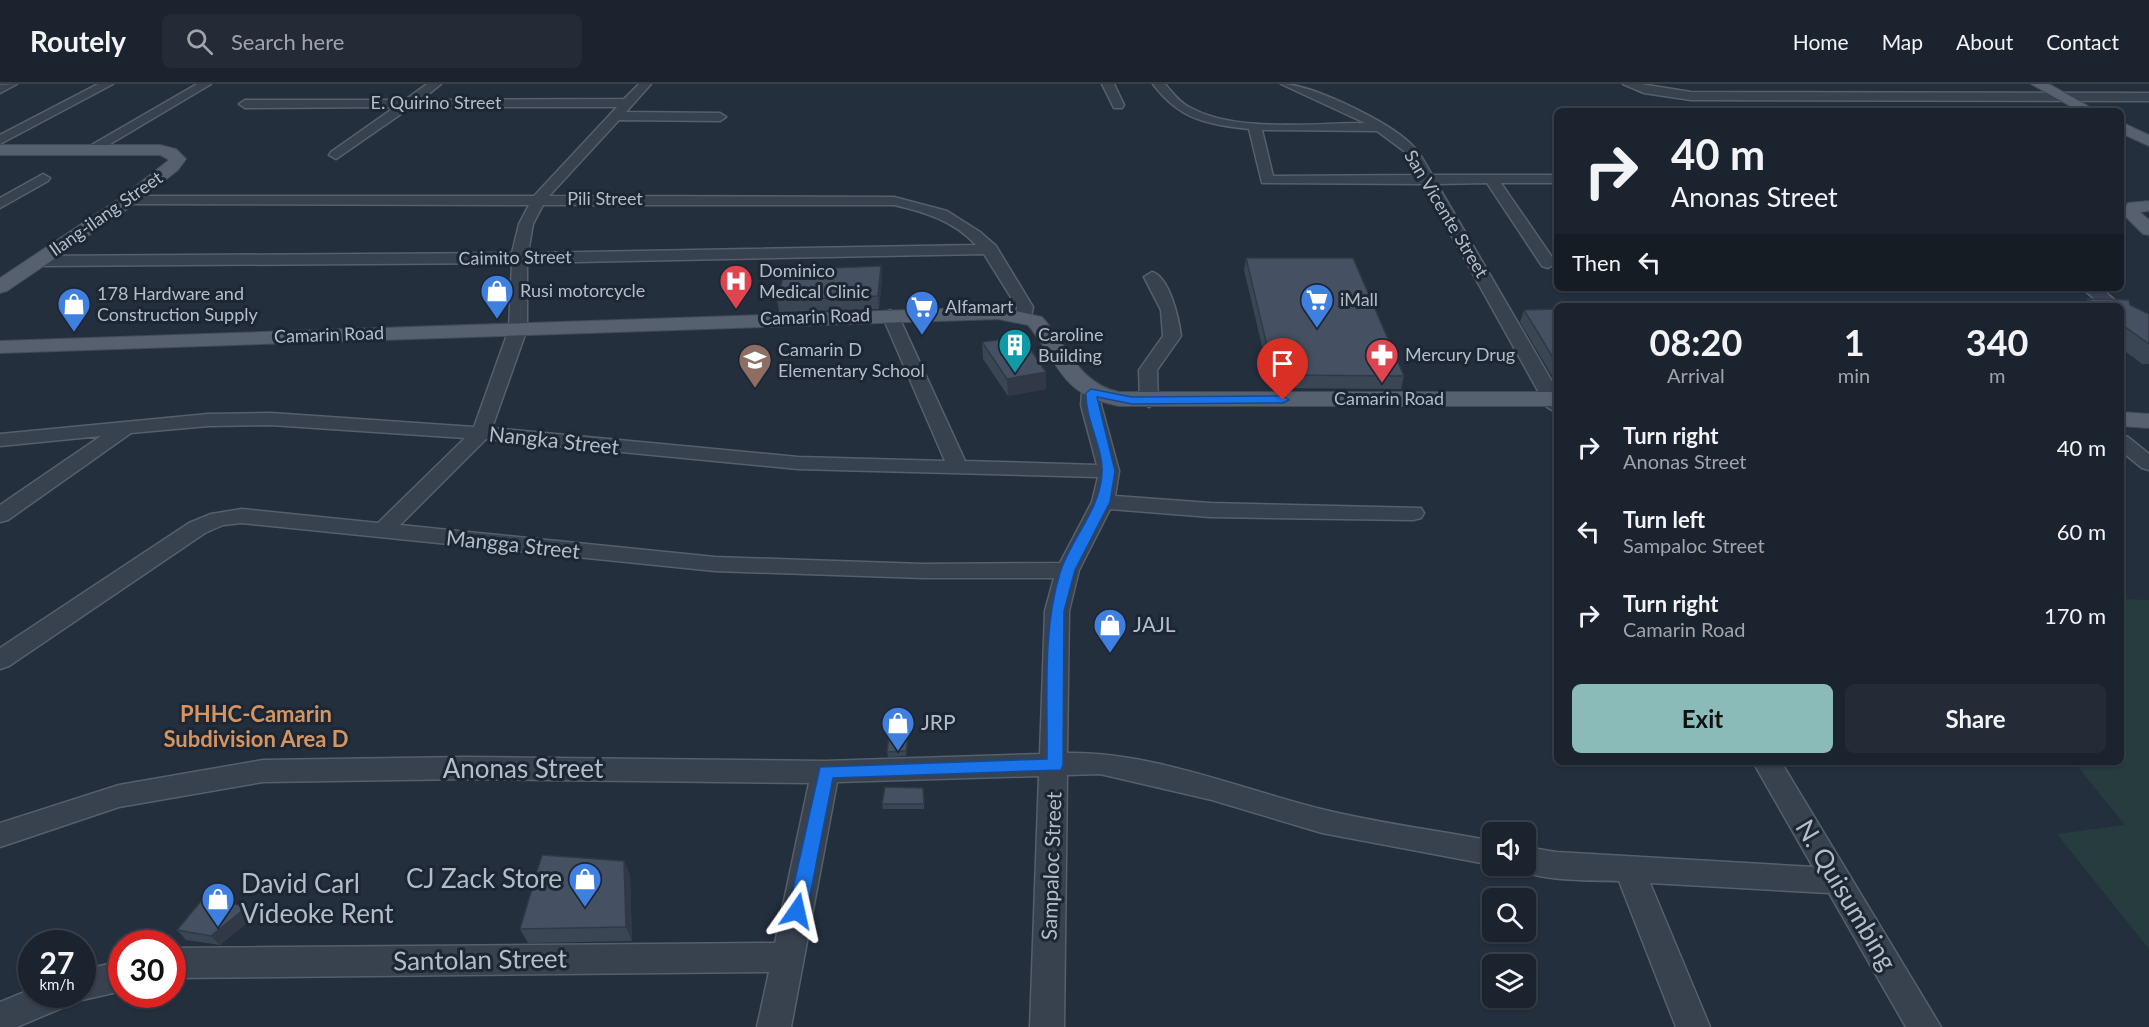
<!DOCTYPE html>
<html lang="en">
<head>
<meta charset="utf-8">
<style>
  body { margin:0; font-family:Lato,sans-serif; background:#242b36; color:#f1f3f6; height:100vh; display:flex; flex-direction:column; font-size:22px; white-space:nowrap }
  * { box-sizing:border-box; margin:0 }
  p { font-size:20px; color:#a0a4aa }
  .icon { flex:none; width:33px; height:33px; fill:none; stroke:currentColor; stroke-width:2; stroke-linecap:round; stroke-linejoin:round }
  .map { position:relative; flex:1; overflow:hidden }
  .details { position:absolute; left:1554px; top:219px; width:570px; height:462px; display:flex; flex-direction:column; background:#1b232e; border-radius:9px; box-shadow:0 2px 4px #0004,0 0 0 2px #39404a }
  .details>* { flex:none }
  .top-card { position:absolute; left:1554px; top:24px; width:570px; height:183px; border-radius:9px; box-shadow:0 2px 4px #0004,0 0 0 2px #39404a; background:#1b232e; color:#f1f3f6; overflow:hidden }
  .buttons { position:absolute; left:1482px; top:738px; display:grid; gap:12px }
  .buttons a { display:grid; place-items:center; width:54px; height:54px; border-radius:9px; background:#1b232e; box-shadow:0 2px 4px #0004,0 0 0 2px #39404a; font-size:30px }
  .speed { position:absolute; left:18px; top:846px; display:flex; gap:12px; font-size:30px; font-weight:700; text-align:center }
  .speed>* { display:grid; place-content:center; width:78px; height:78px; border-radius:50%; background:#1b232e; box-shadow:0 2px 4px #0004,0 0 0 2px #39404a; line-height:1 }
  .speed small { font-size:15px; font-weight:400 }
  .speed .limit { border:9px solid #d22; background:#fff; color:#111 }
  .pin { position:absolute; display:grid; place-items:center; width:51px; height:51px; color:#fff; margin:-62px -26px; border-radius:50% 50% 50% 0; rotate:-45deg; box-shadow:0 0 6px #0007 }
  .pin .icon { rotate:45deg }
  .me { position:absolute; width:66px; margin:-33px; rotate:11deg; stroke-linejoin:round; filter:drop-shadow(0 0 4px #0008) }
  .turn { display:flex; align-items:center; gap:21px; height:126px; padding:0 18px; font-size:27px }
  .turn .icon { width:78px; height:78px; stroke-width:2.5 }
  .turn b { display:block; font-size:42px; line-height:51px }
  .then { display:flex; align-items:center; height:57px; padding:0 18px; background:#0003; gap:12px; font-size:22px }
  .eta { display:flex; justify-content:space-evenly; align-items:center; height:102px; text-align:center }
  .eta b { font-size:36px; font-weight:700; line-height:42px }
  .cta { display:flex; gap:12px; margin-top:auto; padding:12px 18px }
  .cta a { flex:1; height:69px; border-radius:9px; background:#8bbbb9; color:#111; font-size:24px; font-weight:700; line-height:69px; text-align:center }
  .cta a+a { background:#242b36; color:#f1f3f6 }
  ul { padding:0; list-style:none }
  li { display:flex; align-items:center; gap:18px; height:84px; padding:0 18px }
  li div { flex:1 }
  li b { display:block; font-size:22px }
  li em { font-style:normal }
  header { display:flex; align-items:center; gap:36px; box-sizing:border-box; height:84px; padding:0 30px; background:#1b232e; border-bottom:2px solid #39404a }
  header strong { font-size:28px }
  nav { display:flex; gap:33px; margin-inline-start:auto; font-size:21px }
  .search { width:420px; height:54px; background:#242b36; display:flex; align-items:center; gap:15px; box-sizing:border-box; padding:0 21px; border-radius:9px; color:#a0a4aa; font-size:22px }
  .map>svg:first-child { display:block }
  .green { fill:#263c3f }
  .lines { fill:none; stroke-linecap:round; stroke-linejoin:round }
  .minor-casing { stroke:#565f6c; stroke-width:3 }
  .major-casing { stroke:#414a57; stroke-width:2 }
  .minor { fill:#38414e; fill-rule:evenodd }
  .major { fill:#56606e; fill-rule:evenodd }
  .wall { fill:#3b4654 }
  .shaded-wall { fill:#303945 }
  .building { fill:#455162; stroke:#303945; stroke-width:1.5 }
  .route { fill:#1a73e8; stroke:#114b97; stroke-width:1.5 }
  .labels { text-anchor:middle; stroke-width:6; stroke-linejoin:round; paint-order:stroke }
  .far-street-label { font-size:18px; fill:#b4bcc9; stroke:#1d2633 }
  .far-poi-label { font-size:18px; fill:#b4bcc9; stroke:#1d2633; text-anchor:start }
  .street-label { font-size:21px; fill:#b4bcc9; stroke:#1d2633 }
  .poi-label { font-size:21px; fill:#b4bcc9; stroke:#1d2633; text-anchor:start }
  .neighbourhood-label { font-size:22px; font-weight:bold; fill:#d59563; stroke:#1d2633 }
  .near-street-label { font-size:26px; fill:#b4bcc9; stroke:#1d2633 }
  .near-poi-label { font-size:26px; fill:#b4bcc9; stroke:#1d2633; text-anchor:end }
</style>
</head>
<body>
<header>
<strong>Routely</strong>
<div class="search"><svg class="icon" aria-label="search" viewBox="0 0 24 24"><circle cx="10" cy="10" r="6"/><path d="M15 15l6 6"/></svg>Search here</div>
<nav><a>Home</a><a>Map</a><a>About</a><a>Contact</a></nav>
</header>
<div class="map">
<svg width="2149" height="943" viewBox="0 0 2149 943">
  <rect width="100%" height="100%" fill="#242f3e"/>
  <path class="green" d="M2121,515L2149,516V865L2057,750L2125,741L2074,678H2121Z"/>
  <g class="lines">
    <g class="minor-casing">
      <path id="minor" d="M17,0L0,9V1Z
        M98,0H113L0,60V51Z
        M197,0H211L95,69L90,70L83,66Z
        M427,0H441L421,16L624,15L639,0H651L626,28L720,29L726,33L720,37L619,36L549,112L894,113L947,127L980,148L996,162L1033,223L1030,237H1018L1016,233L1017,223L984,170L527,179V245L492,344L798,373L945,377L882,231L890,226L898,231L965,377L1097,381L1081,321L1082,309L1091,303L1100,309L1101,321L1119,387L1115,412L1210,419L1421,424L1424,429L1421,434L1413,436L1210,433L1110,425L1079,486L1069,527L1067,669C1150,667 1241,705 1321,725C1377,739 1435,746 1492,757V781L1322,749L1212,716L1100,690L1067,691L1064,943H1030L1039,692L837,698L791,943H757L769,888L172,894V864L775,859L809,699L467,695L263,698L119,723L0,763V739L119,701L263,676L467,673L825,677L1040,670L1045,527L1054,494H923L715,487L242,439L223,441L205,449L9,582L0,585V564L189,439L211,430L242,425L378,439L465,354L271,341L208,342L131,349L8,436L0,438V421L101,352L0,362V350L208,330L271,329L474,343L509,245L512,179L39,182L31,177L39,172L512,169L519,140L529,121L129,120L122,116L129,112H534L617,23H411L336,75L329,71L331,68L395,23L245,24L239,20L245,16H405ZM543,121H894C925,128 954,137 976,161L528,169L533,140ZM486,355L798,385L1098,393L1092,418L1060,479L923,480L715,473L400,441Z
        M1102,0H1114L1124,21L1122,24H1114Z
        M1153,0H1165C1172,8 1179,18 1189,23C1235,49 1312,39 1365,39L1281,0C1312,0 1389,38 1411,60C1420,68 1426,81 1432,91H1557V99H1501L1556,179L1548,184L1542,182L1487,99L1437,100L1557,306V329L1547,323L1423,100L1262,99L1249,45C1207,40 1180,36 1153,0ZM1262,46L1377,47L1404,67L1418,91L1273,92Z
        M1623,0H1641L1691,8L2149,9V17L1691,16L1644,9Z
        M43,90L50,94L48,97L0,124V114Z
        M1152,188C1170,193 1179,236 1181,252L1157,286L1158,317L1149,323L1140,317L1139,286L1163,252L1161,226L1144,193Z
        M2082,204H2100L2122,222H2103Z
        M2121,351L2128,353L2149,370V386L2142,384L2121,367Z
        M1753,678H1781L1941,943H1906L1829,809L1650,799L1710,943H1676L1619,797C1594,796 1532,798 1514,782H1526V763L1556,768L1813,783Z
        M122,877V907L82,916L72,912L69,921L17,943H0V918L32,905V910H82V886Z"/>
    </g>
    <g class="major-casing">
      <path id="major" d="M2031,0H2049L2097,27H2079Z
        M2121,38L2149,51V62L2121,49Z
        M0,61H160L176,65L186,75L178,86L135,120L7,207L0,209V194L123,112L169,76L160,71H0Z
        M2149,117V127L2140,128L2149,136V151L2143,150L2122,129L2128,119Z
        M998,223L1042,233C1067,261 1079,300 1119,308H1557V322H1119C1059,310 1062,282 1028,241L998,235L0,269V257Z
        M2121,328L2149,330V344L2121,342Z"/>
    </g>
    <use href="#minor" class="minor"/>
    <use href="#major" class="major"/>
  </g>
  <path class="wall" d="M1246,174L1404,292L1401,305L1272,304L1244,186Z
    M882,194L879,225L779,228L777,216Z
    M2088,215L2130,221L2149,230V280H2142L2121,264V222H2084Z
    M1557,225V300L1520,238L1524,226Z
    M982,258L1046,288V305L1008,312L983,275Z
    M908,658L906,672L888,673L887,668Z
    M924,709V725H883L882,720Z
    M624,777L630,791L632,857L528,859L520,845Z
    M256,832L220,861L186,856L177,846Z"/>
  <path class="shaded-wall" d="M881,182L882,194L879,225L878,212Z
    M1046,288V305L1008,312L1007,295Z
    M624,777L630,791L632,857L626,843Z
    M248,822L256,832L220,861L211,852Z"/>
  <path class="building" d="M1246,174H1353L1404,292L1274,291Z
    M881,182L878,212L777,216L785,186Z
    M2088,215L2129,216L2130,221L2149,230V260L2121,240V222H2097Z
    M1557,225V280L1524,226Z
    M1022,253L1046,288L1007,295L982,258Z
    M889,651L908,654L906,667L887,668Z
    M885,703L923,704L924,720H882Z
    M542,771L624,777L626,843L520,845Z
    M202,816L248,822L211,852L177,846Z"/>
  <path class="route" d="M1091,305L1132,313L1283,312L1289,316L1283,319L1132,320L1097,313L1115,387L1110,418L1075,486L1064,527L1063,681L1061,686L833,694L807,827L804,833L797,835L791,833L788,827L820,683L1047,675C1048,614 1042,548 1060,489C1071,454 1100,427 1102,389C1104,366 1085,335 1086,309Z"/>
  <defs>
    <g id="hospital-pin" transform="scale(1.725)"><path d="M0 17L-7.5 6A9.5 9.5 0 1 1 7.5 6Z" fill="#e0444e" stroke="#1d2633"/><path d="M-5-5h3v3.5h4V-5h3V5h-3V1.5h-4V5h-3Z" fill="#fff"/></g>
    <g id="shop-pin" transform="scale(1.725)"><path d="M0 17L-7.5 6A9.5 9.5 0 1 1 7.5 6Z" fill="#3f7fe0" stroke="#1d2633"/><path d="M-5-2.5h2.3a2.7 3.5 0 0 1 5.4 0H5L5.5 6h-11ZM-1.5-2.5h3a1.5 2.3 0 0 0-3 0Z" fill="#fff"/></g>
    <g id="supermarket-pin" transform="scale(1.725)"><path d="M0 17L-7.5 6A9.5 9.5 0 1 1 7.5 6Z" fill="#3f7fe0" stroke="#1d2633"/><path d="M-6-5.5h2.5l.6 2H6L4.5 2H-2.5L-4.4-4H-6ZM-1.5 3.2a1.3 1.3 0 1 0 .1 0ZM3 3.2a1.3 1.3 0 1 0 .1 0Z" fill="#fff"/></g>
    <g id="building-pin" transform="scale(1.725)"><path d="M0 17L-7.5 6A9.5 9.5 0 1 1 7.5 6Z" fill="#0f9aa8" stroke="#1d2633"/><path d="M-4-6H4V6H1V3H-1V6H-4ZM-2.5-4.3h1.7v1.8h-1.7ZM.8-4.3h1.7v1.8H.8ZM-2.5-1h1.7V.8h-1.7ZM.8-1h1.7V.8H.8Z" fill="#fff"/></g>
    <g id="pharmacy-pin" transform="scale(1.725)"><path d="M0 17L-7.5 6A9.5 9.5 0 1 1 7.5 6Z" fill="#e0444e" stroke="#1d2633"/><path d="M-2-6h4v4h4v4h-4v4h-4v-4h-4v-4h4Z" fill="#fff"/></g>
    <g id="school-pin" transform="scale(1.725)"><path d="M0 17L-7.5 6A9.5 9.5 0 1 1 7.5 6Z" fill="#8d6e63" stroke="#1d2633"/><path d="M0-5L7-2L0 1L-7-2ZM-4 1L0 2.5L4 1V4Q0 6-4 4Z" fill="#fff"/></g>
  </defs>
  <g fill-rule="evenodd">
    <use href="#hospital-pin" x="736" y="197"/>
    <use href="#shop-pin" x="497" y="207"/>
    <use href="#supermarket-pin" x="1317" y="216"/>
    <use href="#shop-pin" x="74" y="220"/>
    <use href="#supermarket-pin" x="922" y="223"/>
    <use href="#building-pin" x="1015" y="261"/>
    <use href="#pharmacy-pin" x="1382" y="271"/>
    <use href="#school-pin" x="755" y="276"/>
    <use href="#shop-pin" x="1110" y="541"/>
    <use href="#shop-pin" x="898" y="639"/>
    <use href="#shop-pin" x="585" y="795"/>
    <use href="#shop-pin" x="218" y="815"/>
  </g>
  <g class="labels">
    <g class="far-street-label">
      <text x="436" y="25">E. Quirino Street</text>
      <text x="605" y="121">Pili Street</text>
      <text transform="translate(106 130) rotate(-35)" y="6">Ilang-ilang Street</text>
      <text transform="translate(1446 130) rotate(59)" y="6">San Vicente Street</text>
      <text transform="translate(515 174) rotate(-1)" y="6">Caimito Street</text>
      <text transform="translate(815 233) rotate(-2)" y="6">Camarin Road</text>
      <text transform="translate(329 251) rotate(-2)" y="6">Camarin Road</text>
      <text x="1389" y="321">Camarin Road</text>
    </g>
    <g class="far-poi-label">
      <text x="759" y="193">Dominico<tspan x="759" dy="21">Medical Clinic</tspan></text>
      <text x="520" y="213">Rusi motorcycle</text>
      <text x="97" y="216">178 Hardware and<tspan x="97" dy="21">Construction Supply</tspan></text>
      <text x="1340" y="222">iMall</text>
      <text x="945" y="229">Alfamart</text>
      <text x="1038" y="257">Caroline<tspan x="1038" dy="21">Building</tspan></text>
      <text x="778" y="272">Camarin D<tspan x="778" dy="21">Elementary School</tspan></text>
      <text x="1405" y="277">Mercury Drug</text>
    </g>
    <g class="street-label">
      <text transform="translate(554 357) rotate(6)" y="7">Nangka Street</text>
      <text transform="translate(513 461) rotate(6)" y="7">Mangga Street</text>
      <text transform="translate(1052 782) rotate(-88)" y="7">Sampaloc Street</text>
    </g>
    <g class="poi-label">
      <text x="1133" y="548">JAJL</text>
      <text x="921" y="646">JRP</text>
    </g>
    <g class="neighbourhood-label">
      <text x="256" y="638">PHHC-Camarin<tspan x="256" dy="25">Subdivision Area D</tspan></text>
    </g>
    <g class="near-street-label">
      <text x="523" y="694">Anonas Street</text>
      <text transform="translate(1846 811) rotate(59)" y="9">N. Quisumbing</text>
      <text transform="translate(480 876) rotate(-1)" y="9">Santolan Street</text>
    </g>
    <g class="near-poi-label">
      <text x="562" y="804">CJ Zack Store</text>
      <text x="241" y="809" text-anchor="start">David Carl<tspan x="241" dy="30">Videoke Rent</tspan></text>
    </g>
  </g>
</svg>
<div class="buttons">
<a><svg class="icon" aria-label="sound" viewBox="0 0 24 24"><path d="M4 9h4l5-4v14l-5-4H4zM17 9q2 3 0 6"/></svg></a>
<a><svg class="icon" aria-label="search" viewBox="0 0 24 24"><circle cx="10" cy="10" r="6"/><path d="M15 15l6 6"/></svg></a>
<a><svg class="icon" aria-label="layers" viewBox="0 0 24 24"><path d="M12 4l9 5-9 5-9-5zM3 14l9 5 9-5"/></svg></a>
</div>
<div class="speed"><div>27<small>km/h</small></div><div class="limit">30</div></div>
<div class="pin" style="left:1283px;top:316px;background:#d93025"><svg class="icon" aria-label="arrive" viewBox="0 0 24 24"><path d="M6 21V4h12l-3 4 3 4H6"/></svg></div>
<svg class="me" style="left:797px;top:827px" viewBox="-20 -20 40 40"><path d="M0-17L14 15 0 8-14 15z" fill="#1a73e8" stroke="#fff" stroke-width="4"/></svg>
<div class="top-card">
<div class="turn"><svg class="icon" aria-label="right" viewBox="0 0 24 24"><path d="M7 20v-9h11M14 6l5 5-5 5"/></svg><div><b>40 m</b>Anonas Street</div></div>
<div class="then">Then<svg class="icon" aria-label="left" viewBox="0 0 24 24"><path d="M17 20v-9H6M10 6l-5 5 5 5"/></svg></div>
</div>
<section class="details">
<div class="eta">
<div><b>08:20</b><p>Arrival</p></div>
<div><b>1</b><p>min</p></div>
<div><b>340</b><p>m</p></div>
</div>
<ul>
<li><svg class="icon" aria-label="right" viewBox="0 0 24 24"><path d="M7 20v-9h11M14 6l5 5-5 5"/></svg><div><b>Turn right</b><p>Anonas Street</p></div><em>40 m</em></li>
<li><svg class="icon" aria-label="left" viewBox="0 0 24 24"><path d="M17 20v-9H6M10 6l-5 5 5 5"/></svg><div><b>Turn left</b><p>Sampaloc Street</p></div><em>60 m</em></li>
<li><svg class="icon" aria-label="right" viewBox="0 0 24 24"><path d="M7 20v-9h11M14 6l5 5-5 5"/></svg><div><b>Turn right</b><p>Camarin Road</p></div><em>170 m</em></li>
</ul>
<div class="cta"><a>Exit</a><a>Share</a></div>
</section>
</div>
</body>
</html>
